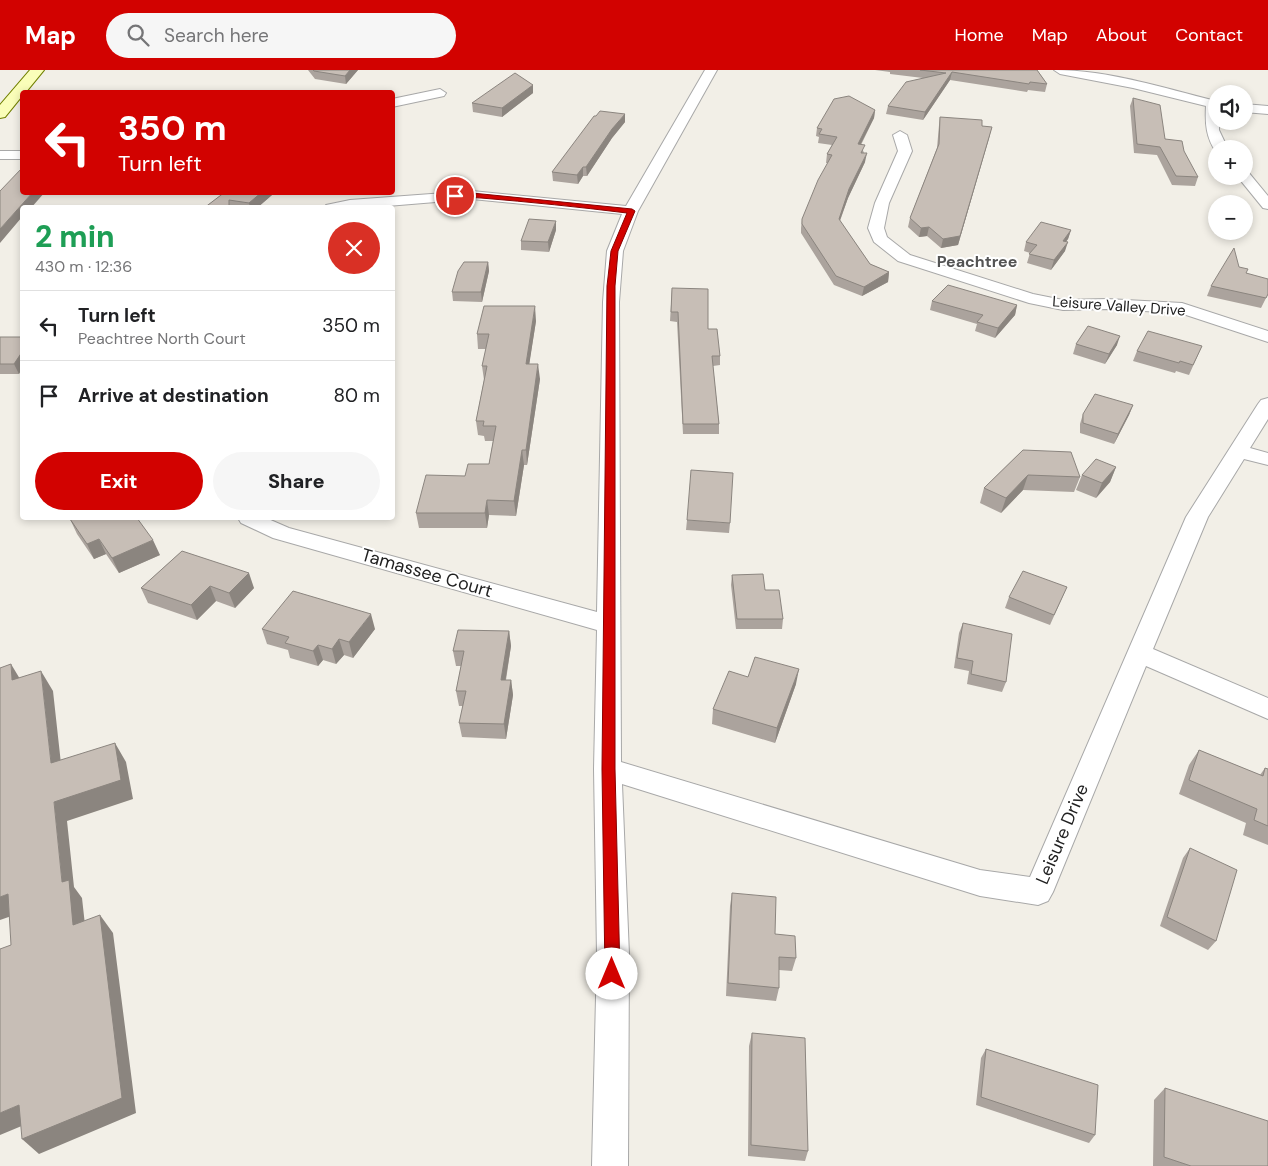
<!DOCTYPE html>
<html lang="en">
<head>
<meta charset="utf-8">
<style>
  body { margin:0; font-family:"DM Sans",sans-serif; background:#f6f6f6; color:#202124; height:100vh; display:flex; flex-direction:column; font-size:19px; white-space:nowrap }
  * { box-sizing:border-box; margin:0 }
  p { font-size:16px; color:#757577 }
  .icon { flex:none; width:28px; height:28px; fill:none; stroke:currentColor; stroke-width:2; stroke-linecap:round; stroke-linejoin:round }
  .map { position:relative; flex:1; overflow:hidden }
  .details { position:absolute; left:20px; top:135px; width:375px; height:315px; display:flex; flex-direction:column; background:#fff; border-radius:5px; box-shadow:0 2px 8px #0003 }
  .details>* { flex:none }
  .top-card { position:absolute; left:20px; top:20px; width:375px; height:105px; border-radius:5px; box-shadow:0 2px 8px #0003; background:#d20200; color:#fff; overflow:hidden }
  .tools { position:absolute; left:1208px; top:15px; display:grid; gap:10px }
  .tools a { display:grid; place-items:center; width:45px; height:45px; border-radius:50%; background:#fff; box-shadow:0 2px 8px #0003; font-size:25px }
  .pin { position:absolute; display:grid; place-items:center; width:42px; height:42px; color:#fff; margin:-21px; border:2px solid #fff; border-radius:50%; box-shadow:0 1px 5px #0007 }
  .me { position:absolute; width:55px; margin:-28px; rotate:0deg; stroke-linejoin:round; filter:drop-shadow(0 0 4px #0008) }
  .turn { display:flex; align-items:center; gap:18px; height:105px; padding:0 15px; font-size:22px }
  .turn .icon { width:65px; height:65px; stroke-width:2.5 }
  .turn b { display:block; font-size:35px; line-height:42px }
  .round { display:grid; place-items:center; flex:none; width:52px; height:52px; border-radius:26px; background:#f6f6f6 }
  .overview { display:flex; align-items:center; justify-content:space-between; height:85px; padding:0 15px }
  h1 { font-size:30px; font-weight:800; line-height:38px; color:#1e9e55 }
  .primary-button { display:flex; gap:10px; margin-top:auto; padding:10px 15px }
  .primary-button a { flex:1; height:58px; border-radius:30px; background:#d20200; color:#fff; font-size:20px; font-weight:800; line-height:58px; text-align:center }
  .primary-button a+a { background:#f6f6f6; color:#202124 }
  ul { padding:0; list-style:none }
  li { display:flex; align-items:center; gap:15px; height:70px; padding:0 15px; border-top:1px solid #e0e0e0 }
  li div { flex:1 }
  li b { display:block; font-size:19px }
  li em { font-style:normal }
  header { display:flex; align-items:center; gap:30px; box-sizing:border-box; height:70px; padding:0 25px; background:#d20200; color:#fff }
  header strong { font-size:24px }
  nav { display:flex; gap:28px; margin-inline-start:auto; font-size:18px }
  .search { width:350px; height:45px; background:#f6f6f6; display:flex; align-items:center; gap:12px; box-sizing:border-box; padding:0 18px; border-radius:28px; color:#757577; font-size:19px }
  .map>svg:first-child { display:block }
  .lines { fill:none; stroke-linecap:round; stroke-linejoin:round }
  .street-casing { stroke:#a8a8a8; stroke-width:2 }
  .secondary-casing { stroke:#718000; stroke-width:2 }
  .street { fill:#fff; fill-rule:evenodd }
  .secondary { fill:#fafeb9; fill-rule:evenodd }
  .wall { fill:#aba39d }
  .shaded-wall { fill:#8b857f }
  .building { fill:#c7beb6; stroke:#8b857f }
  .route { fill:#d20200; stroke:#880100 }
  .labels { text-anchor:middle; stroke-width:4; stroke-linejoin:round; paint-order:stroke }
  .far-street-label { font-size:15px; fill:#212121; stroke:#fff }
  .far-neighbourhood-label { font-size:16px; font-weight:bold; fill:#545454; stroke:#fff }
  .street-label { font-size:18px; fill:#212121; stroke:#fff }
</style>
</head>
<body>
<header>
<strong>Map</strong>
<div class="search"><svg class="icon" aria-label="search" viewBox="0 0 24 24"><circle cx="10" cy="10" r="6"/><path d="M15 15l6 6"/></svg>Search here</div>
<nav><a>Home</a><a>Map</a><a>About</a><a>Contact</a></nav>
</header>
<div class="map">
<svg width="1268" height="1096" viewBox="0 0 1268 1096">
  <rect width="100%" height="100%" fill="#f2efe7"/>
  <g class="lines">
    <g class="street-casing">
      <path id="street" d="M705,0H717L638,141L623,181L619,232L621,692L980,800L1030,807L1186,447L1258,334L1261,330L1268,328V349L1250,378L1268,383V395L1244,389L1208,447L1153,579L1268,628V649L1146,596L1053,822L1048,831L1038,835L980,826L622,714L629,885L628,1096H592L597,885L594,699L597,560L273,468L241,453L238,448H266L289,458L597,542L603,232L607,181L622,144L472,129L363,138H324L326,135L350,130L472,121L626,136Z
        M1054,0C1109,0 1163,18 1216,31V51H1219V60L1228,79H1216V82C1206,67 1205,54 1206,36L1133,18L1060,4Z
        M440,19L446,23L444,26L392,37V29Z
        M1244,34L1268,36V44L1244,42Z
        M900,61L907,65L912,81L889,133L884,158L887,167L910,185L1033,224L1063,230L1107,229L1182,233L1268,261V272L1180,243L1107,239L1063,240L1029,233L898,191L874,172L868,158L875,133L898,81L893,65Z
        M0,81H22V89H0Z
        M1244,102L1249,103L1268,126V139L1263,138L1237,106H1244Z"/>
    </g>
    <g class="secondary-casing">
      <path id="secondary" d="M30,0H44L26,22H22V26L5,47L0,48V35Z"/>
    </g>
    <use href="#street" class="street"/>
    <use href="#secondary" class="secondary"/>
  </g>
  <path class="wall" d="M308,0H358L346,14L315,9Z
    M875,0H1037L1047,14L1045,22L1028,20L1027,22L950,10L923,50L886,44L888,36L923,8L890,4V2Z
    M533,15V23L502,47L473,42L472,33Z
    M1133,28L1165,69L1198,107L1195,116L1172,115L1157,85L1134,83L1130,36Z
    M875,40L874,48L861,75L864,83L865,92L848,128L840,151L870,194L889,202L888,212L862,226L834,215L801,163V158L802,149L828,93H826L827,84L832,75L818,73L819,67L816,66L817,58Z
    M596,46L625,52L612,68L587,106H583L578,114L553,111L552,102Z
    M940,47L982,56L990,65L958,175L941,178L927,166L919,167L908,157L910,148L937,78L939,55Z
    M225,122H272V125L257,138H204Z
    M556,160L549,182L521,180V171Z
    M1071,160L1068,169L1066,171L1065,181L1051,200L1027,193L1030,183L1024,181L1026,172Z
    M488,192L489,201L482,232L453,231L452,222Z
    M1246,203L1268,224L1261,238L1207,226L1211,216Z
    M672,218L708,259L720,286V295L713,296L719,354V364H683L677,252L670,251Z
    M932,231L1017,235L1015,245L995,268L975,261L977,254L930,240Z
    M536,251L529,294L540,309L527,395H524L516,446L489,445L487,458H419L416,443L465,406L489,394L493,371H485L484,366L478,365L476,351L484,310L482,296L486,279H478L477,264Z
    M0,267H22V298L19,304H0Z
    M1076,274L1117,275L1105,294L1073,284Z
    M1202,276L1189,305L1176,301L1175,303L1133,291L1137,281Z
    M1133,335L1129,345L1114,374L1080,363V354L1083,344Z
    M1023,380L1080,407L1074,422L1023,420L1001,443L980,433L984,418Z
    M1116,397L1110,412L1096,428L1076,420L1082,405Z
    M70,449L160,485L119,503L106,484L94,489L77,464Z
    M687,450L730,453L729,463L686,460Z
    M182,481L254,518L235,538L216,531L197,550L148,533L141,518Z
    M732,505L765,520L783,549L782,559H736L731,515Z
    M1067,517L1050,555L1005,538L1009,527Z
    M963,553L1006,612L1002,622L967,614L969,601L954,598L959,563Z
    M262,559H375L353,588L344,585L336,594L323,590L318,596L290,588L288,580L267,574Z
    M509,561L511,576L506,610H511L513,625L506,669L462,667L459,653L463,636H459L456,621L461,596H456L453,581Z
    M748,607L796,614L775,673L712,654L713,639Z
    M1199,680L1260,705L1265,698L1268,699V775L1243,765L1246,753L1179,724L1189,695Z
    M1190,778L1216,871L1208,880L1160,856L1183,788Z
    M732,823L775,864L796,888L792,901L779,900V918L776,931L726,926L730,836Z
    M752,963L808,1081L805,1091L748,1086L749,976Z
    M986,979L1095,1065L1089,1073L976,1035L981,988Z
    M1165,1018L1268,1096H1153L1154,1030Z"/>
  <path class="shaded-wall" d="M350,0H358L346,14L345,6Z
    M952,2L950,10L923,50L925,42Z
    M533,15V23L502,47V38Z
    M875,40L874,48L856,83L858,74Z
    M625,44V52L612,68L587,106L586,97L612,59Z
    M992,57L958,175L941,178L943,169Z
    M867,83L865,92L848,128L837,158L839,149L849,119Z
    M583,97V106L578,114L577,105Z
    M33,122H45L31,138H22V147L0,173V159Z
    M262,122H272V125L257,138H250L249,133Z
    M556,151V160L549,182L548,172Z
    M929,157L927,166L919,167L921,158Z
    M1071,160L1068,169L1060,180L1063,171Z
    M1068,172L1065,181L1051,200L1054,190Z
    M488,192L489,201L482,232L481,222Z
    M889,202L888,212L862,226L864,217Z
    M1017,235L1015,245L995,268L998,258Z
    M535,236L536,251L527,309L526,294Z
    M1120,266L1117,275L1105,294L1109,284Z
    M22,282V298L19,304L14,294Z
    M538,294L540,309L527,395L526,380Z
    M1133,335L1129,345L1114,374L1118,364Z
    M522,380L524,395L516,446L514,431Z
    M1116,397L1110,412L1096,428L1102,413Z
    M1028,405L1023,420L1001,443L1006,428Z
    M487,430L489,445L487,458L485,443Z
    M99,469L106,484L94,489L87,474Z
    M153,470L160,485L119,503L112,488Z
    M249,503L254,518L235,538L229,523Z
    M210,516L216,531L197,550L191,535Z
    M371,544L375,559L353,588L349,572Z
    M509,561L511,576L503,625L501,610Z
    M339,569L344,585L336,594L332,579Z
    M318,575L323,590L318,596L313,581Z
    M11,594L23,614L12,610Z
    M799,599L796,614L775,673L777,658Z
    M41,601L53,621L63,712L51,693Z
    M511,610L513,625L506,669L504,654Z
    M115,673L126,692L133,729L67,751L74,817L82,828L87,873L73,855L62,812L54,732Z
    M8,824L23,842L0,850V827Z
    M100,845L113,863L136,1043L39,1084L22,1069Z
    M19,1035L36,1050L0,1065V1043Z"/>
  <path class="building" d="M313,0H350L345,6L314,1Z
    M920,0H1037L1047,14L1030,12L1029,14L952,2L925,42L888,36L906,12L946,3Z
    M515,3L533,15L502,38L472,33Z
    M849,26L875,40L858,74L865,75L861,83H867L849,119L839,149L870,194L889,202L864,217L836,206L802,154V149L818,110L832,85L827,84L837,67L819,64L822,59L817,58L834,29Z
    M1133,28L1160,35L1165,69L1182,71L1184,81L1198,107L1176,106L1160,77L1137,74Z
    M600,41L625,44L612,59L586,97H583L577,105L552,102L594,46H596Z
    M940,47L982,50V56L992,57L960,166L943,169L929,157L921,158L910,148L939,74Z
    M22,98V122H33L0,159V121Z
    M225,122H262L249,133L229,130V138H204Z
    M529,149L556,151L548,172L521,171Z
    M1041,152L1071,160L1063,171L1068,172L1054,190L1029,184L1037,175L1026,172Z
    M1234,178L1239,197L1248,199L1246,203L1268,209V224L1266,228L1211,216Z
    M464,192H488L481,222H452L458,201Z
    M948,215L1017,235L998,258L977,252L983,245L932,231Z
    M672,218L708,219V259H717L720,286H712L719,354H683L678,242H671Z
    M484,236H535L526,294H538L526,380H522L514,431L487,430L485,443H416L426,405L465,406L468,394H489L496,356H483L484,351H476L487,296H482L489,264H477Z
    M1088,256L1120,266L1109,284L1076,274Z
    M1148,261L1202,276L1193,295L1180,291L1179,293L1137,281Z
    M0,267H22V282L14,294H0Z
    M1095,324L1133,335L1118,364L1083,353V344Z
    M1023,380L1071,382L1080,407L1028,405L1006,428L984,418Z
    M1096,389L1116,397L1102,413L1082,405Z
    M691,400L733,403L730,453L687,450Z
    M72,448H137L153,470L112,488L99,469L87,474L70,449Z
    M182,481L249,503L229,523L210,516L191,535L141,518Z
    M1023,501L1067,517L1054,545L1009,527Z
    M763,504L765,520H779L783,549H737L732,505Z
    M293,521L371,544L349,572L339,569L332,579L318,575L313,581L285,573L289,567L262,559Z
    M963,553L1012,564L1006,612L971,604L973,591L957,588Z
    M458,560L509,561L501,610H511L504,654L459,653L466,621H456L464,581H453Z
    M755,587L799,599L777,658L713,639L729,601L748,607Z
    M11,594L12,610L41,601L51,693L115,673L121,710L54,732L62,812L69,810L73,855L100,845L122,1028L22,1069L19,1035L0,1043V879L11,875L8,824L0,827V598Z
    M1199,680L1263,706L1265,698L1268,699V756L1254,750L1257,739L1189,710Z
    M1190,778L1237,800L1216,871L1167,847Z
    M732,823L776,827L775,864L795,866L796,888L779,887V918L728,913Z
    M752,963L805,968L808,1081L751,1075Z
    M986,979L1098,1015L1095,1065L981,1027Z
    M1165,1018L1268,1051V1096H1191L1164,1087Z"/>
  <path class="route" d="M472,123L632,139L635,141L618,181L615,216V699L620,904L618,909L612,911L607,909L605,904L602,699L607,216L611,181L627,143C579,137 530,132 481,128C473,127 458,131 451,126L455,124Z"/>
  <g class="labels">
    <g class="far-street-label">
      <text transform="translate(1119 236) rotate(4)" y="5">Leisure Valley Drive</text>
    </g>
    <g class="far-neighbourhood-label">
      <text x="977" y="197">Peachtree</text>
    </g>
    <g class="street-label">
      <text transform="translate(427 503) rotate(16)" y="6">Tamassee Court</text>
      <text transform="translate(1062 764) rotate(-67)" y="6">Leisure Drive</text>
    </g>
  </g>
</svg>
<div class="tools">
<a><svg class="icon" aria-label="sound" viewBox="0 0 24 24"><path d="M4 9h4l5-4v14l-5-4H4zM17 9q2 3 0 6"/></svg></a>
<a>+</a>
<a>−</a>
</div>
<div class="pin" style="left:455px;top:126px;background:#d93025"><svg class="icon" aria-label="arrive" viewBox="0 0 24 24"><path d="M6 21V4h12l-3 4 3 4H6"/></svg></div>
<svg class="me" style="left:612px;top:904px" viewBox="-20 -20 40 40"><circle r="19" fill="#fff"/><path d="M0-13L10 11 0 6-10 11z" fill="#d20200"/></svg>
<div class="top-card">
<div class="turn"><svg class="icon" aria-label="left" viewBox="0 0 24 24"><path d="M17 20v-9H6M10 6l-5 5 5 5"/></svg><div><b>350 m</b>Turn left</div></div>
</div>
<section class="details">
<div class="overview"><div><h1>2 min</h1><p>430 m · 12:36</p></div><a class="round" style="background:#d93025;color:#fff"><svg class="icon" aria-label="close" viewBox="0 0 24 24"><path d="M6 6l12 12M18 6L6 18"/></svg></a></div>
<ul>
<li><svg class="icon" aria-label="left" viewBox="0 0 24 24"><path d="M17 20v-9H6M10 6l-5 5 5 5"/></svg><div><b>Turn left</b><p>Peachtree North Court</p></div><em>350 m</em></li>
<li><svg class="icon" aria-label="arrive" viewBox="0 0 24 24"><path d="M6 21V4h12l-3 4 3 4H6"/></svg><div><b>Arrive at destination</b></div><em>80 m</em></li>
</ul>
<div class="primary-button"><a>Exit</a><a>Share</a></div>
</section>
</div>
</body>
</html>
